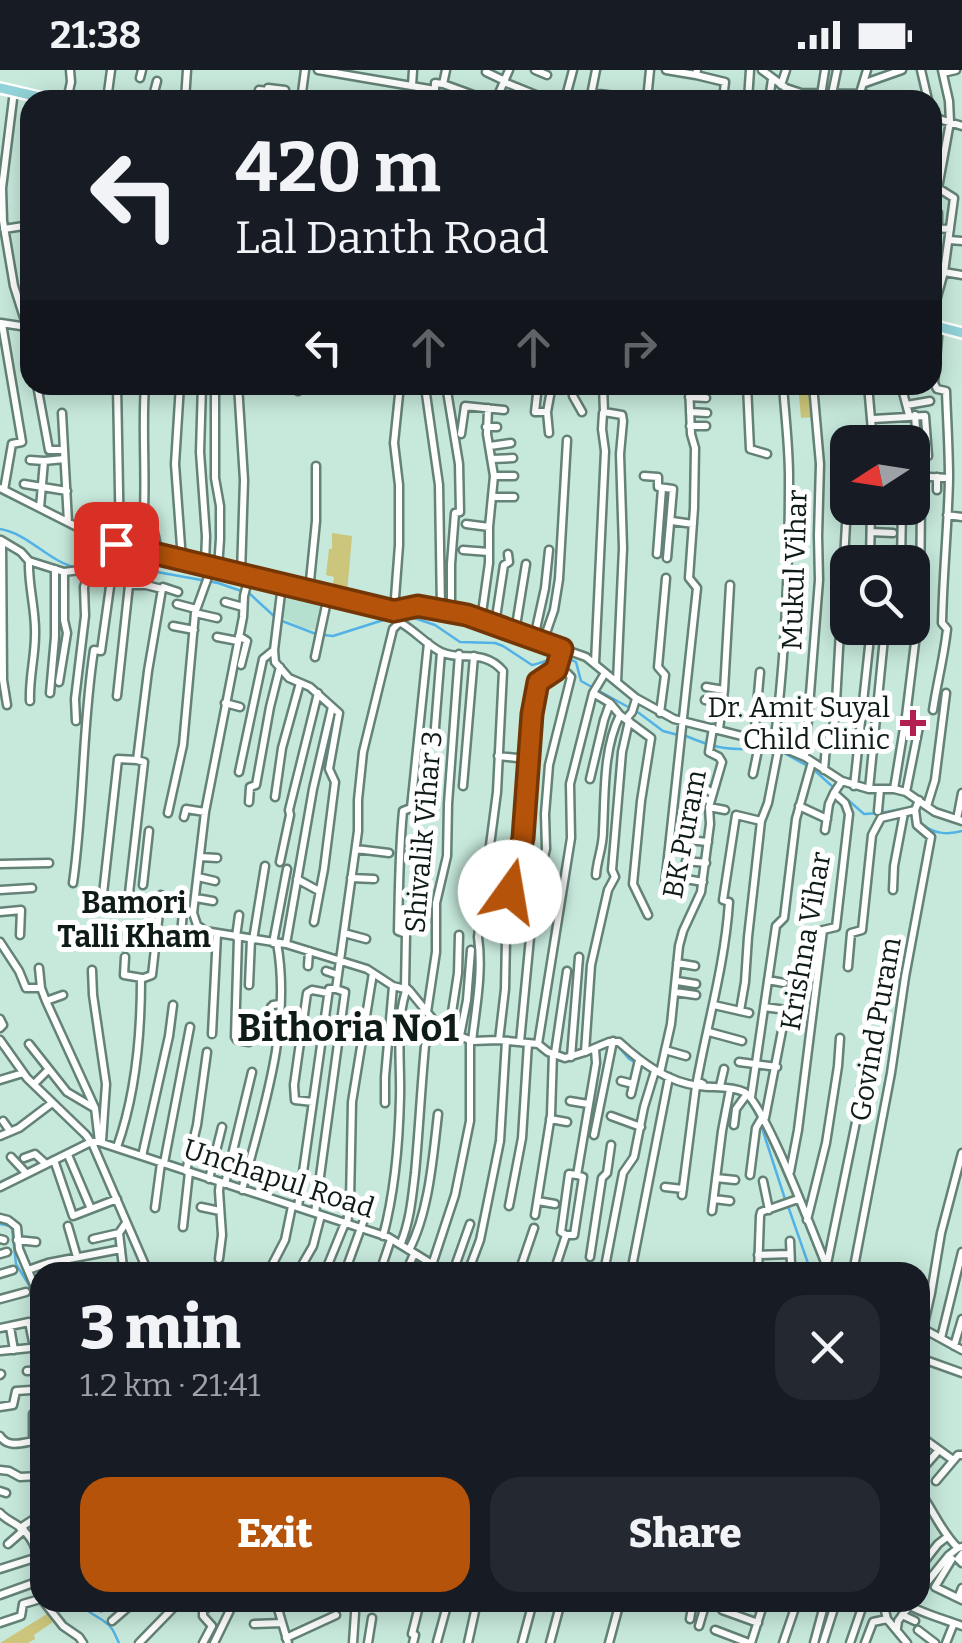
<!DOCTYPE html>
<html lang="en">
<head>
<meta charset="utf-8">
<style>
  body { margin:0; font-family:Bitter,serif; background:#242831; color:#f1f3f6; height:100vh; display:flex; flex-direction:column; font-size:38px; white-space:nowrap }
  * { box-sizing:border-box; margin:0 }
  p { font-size:32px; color:#9ea1a6 }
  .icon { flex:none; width:55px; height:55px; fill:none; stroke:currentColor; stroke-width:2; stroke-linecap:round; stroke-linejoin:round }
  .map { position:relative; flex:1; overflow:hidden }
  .side { position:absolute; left:30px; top:1192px; width:900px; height:350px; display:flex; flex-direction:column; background:#171b24; border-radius:30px; box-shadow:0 5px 25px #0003 }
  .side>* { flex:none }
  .hud { position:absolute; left:20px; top:20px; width:922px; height:305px; border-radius:30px; box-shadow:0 5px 25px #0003; background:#171b24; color:#f1f3f6; overflow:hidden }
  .needle { width:65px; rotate:258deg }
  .controls { position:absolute; left:830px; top:355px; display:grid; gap:20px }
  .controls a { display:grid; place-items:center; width:100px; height:100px; border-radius:20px; background:#171b24; box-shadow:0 5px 25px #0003; font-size:50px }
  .pin { position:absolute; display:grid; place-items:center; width:85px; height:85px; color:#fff; margin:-42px; border-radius:20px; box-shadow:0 5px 15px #0006 }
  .me { position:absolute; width:110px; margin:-55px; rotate:13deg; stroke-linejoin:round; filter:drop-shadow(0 0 8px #0008) }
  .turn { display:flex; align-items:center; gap:35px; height:210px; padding:0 50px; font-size:45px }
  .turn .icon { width:130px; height:130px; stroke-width:2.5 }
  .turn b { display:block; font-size:70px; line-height:85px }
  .lanes { display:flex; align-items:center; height:95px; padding:0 50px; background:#0003; justify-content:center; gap:50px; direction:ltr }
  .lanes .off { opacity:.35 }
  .round { display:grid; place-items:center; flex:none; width:105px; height:105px; border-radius:30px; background:#242831 }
  .overview { display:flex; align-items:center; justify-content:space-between; height:170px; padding:0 50px }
  h1 { font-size:60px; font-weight:800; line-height:75px }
  .primary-button { display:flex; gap:20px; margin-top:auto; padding:20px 50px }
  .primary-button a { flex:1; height:115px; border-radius:30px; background:#b45309; color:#fff; font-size:40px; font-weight:800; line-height:115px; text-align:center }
  .primary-button a+a { background:#242831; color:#f1f3f6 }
  .status { display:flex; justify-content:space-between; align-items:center; height:70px; padding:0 50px; background:#171b24; direction:ltr }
  .status svg { height:28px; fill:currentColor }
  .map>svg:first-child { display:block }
  .built { fill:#b5dfcf }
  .green { fill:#cbc67b }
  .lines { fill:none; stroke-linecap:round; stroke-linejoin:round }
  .stream { stroke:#53b2e5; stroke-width:2.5 }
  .minor-casing { stroke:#648276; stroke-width:11 }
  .major-casing { stroke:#fff; stroke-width:14 }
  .minor { stroke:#fff; stroke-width:6 }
  .major { stroke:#91d3d8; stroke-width:9 }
  .route-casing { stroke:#753606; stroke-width:25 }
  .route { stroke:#b45309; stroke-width:18 }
  .poi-dot { fill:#b12051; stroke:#fff; stroke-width:4 }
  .labels { text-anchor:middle; stroke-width:10; stroke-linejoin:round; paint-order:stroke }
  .street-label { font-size:28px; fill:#0f1b17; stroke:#fff }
  .poi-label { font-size:28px; fill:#0f1b17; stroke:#fff; text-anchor:end }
  .neighbourhood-label { font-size:30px; font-weight:bold; fill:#0f1b17; stroke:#fff }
  .district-label { font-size:38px; font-weight:bold; fill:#0f1b17; stroke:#fff }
</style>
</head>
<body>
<div class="status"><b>21:38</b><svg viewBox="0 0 49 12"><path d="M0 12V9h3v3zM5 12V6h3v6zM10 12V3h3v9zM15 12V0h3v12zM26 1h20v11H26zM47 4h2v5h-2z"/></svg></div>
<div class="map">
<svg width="962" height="1573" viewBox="0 0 962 1573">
  <rect width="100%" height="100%" fill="#c7e9dc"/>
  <path class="built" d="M283,518L326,529L317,560L304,558L279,546Z"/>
  <path class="green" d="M798,315H810L813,347L801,348Z
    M332,463L352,466L347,524L332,520L334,507L326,505L329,479H332Z
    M47,1544L53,1552L34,1565L35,1569L28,1573H0Z"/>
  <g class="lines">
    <path class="stream" d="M0,459C30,464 48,492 78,498
      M91,500L107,503
      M115,504L157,502L218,513L250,524L275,547
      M282,551L316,564
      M324,565L333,566L393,547L408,546L435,555L460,572L495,573L503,576L532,595C551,591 557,582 576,592L581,611L639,643L663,661L678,665
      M686,666C712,677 725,680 755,679
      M782,682L813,699L833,717
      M839,722L864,744L881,743L912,737
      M918,741L921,753C932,764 948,765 962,761
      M453,967L469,973
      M477,974H503
      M598,980L610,975L618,976L629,989L663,1008
      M734,1023C747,1026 752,1037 758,1048
      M761,1055L785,1129
      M788,1136L811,1202
      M0,1154L10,1156L12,1159L16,1194L34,1223L40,1250
      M78,1532C86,1542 96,1545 105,1552C113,1557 115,1565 119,1573"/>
    <g class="minor-casing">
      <path id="minor" d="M318,0L435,20V13L443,14L487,30
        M535,0L547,5
        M666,0L696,5
        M697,0L696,5L725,12L723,30
        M762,0L786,18L801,23L864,24L884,30
        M921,0L928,30
        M486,2L505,11
        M943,3L956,0
        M140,8L142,0
        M504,12L541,27
        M865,13L902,0
        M443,14L446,0
        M781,15L786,0
        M412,16L413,0
        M14,21L2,118L3,151L14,216L27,257L30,275
        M591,23L647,30L650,0
        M860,23L867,0
        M832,24L837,0
        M821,25L825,0
        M301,27L322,30
        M67,30L71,12L70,0
        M107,30L111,0
        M152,30L157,11
        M185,30L187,0
        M258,30L259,20L268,21V18L285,20
        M301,30L305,0
        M496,30L509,0
        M565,30L573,0
        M590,30L596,0
        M748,30L750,0
        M769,30L772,9
        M932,47L962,56
        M30,112V155
        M932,158L950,159
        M938,158V143
        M4,159L30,155
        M949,170L962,171
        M944,202L962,205
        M932,245L944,202L954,128L938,118L950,52L949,31L942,0
        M1,253L27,257
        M2,254L22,372L12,374L4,420
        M37,315L49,380H63
        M117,315L120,475
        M180,315L175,394L182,490
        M202,315L200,382L206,466L205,494
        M215,315V408L220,436V469L218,498
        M238,315L244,410L241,504
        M297,315L298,321
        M416,315V319L425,317L439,415L441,540
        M446,315L459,394L460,442L455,443L451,494V541
        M538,315L535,342H547
        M572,315L573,326L582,342
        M603,315L604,342L622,345L623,351L620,384L623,478L617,612
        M698,315H714
        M747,315L750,379L767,384
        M868,315L873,372
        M901,315L909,345
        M689,327L706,328
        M907,335L930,331
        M690,342L707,343
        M62,343L68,452
        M873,349L925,346L928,386
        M690,356H706
        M486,357H497
        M549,363L547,342L552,315
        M461,364L465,336L504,340
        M896,372L897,361
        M490,376L511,373
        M492,389L513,388
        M30,390L44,391
        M494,406H514
        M644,406L658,407V417L673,419L667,488
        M930,407L949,408
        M24,414L67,421
        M0,418L99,468L116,474L394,541L418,536L467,545L586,587L636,628L674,649L774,674L805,687L842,711L869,719H894L906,722L935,742L962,751
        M937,420V407
        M492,427H514
        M40,438L44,391L64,389
        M947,445L962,447
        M672,451L693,454
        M152,454L156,471L154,483
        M466,454L489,457
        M871,462L893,463
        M1,470L21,482L29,491L64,502L88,499
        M2,471L3,610L7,635
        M140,480C149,425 141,370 145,315
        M463,480L489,482
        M657,484L662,418
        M870,488L892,489
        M29,491C28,516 36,540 35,565C35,587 29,608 30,631
        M870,492L871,438
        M901,492L902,438
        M249,506L244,526L243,547L205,742L193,843L197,855L205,861L286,874L367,899L393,916L409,920L440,958L472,971L499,970L538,974L548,982L565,988L585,982L609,972H619C642,993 667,1012 699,1016C713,1018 731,1016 744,1022C764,1031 817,1174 829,1202
        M146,515L151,482
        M282,515L274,580L275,592L289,608L310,617L339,643L329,699L335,712L324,799L314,852
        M163,517L178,522
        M309,521L316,451V396
        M225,532L243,537
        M177,534L196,539
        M394,541L399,475V415L394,373L400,315
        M195,543L217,548
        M400,549L401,553C415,561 427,575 441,582C462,592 483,578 503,601L497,722L478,867C483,901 476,937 472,971
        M481,550L489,493V457L494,406L487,364L488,338
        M495,554L504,495L509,492L508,484
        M173,556L194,560
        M515,562L526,494
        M239,566L247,571L241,595
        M217,567L238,571
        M534,568L545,518L549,480
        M543,572L554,540L559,509L567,370
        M315,587L328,526
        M595,593L605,381L602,359L603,343
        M59,612L67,563L64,550V502
        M706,617L724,620
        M50,623L55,567V499
        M593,623L610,633L620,645L651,668L641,731L633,814L648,845
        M117,626L129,515H146L162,519L148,601L137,690
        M705,630L722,634
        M225,633L240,637
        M933,640C937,613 944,587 947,559L942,553C943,504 948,457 949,409C949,379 947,350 946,321L937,319L934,313L939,256
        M660,643L665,605L658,597L666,508
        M626,649L632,642L636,629
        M76,651L75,629L85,546L84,517L99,468
        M719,659L724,620L730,515
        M754,668L760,602
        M434,670L441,582
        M774,674C786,586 789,496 789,407C789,376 785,345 783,315
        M498,686L517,688
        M805,687L819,510L818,466L820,394L813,315
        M824,700L826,676L835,650L847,436
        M239,702L263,589L274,580
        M753,704L760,670
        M590,709L604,650L610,633
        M695,711L712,723
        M463,716L474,586
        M854,716L871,558
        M869,719L885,558
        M894,719L906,646L920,532L921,431L915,345
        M906,722L919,657
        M275,727L282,678L300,613
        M691,728L710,730
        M249,732L250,717L256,715L270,637L280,597
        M799,736L827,749
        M927,736L935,710L946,623
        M709,737L725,740
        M878,741L880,719
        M168,743L183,675L195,543L212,496
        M184,747L186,739L205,742
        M957,749L962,723
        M825,760L829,734L834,723
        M687,770L708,772
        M356,779L389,783
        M200,787L217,788
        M686,791L706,793
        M280,792L290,745L289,740L318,623
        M0,794L49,793
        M596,805C597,789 603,778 603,761C605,723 603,679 620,645
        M198,807L215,811
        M351,808L374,809
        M297,809L319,821
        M686,809L703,812
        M73,813C84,736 82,657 94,580L101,581L116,474
        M143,815L149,761
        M0,820L32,818
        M893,820L894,796L904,743
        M103,824L118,689L137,690
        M664,824L697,518L689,508L694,438L695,378L691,364L689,315
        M196,828L213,831
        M128,832L144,692L137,690
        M0,842L21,840L20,865
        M344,863L366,869
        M236,867L239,845
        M238,867L235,967L237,970L249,972
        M253,870L265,796
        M0,872L19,901L26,918H41
        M273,873L287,799
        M286,874L313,719L332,637
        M180,876L183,842L186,840L193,843
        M125,887L124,905L142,908
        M677,893L695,896
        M308,896L309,881
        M848,897L851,863L862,860L872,765L881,748L915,740
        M39,898L41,918L46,931L95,1038L99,1072
        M92,900L93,925L106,1014L102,1071
        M326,901L338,905
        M768,910L784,913
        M677,911L696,914
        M249,915L251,869
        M405,917L406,864L398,861C399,820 399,781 403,741L411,738L428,573
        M675,922L696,925
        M46,931L63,925
        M714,935L749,943
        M764,937L786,940L765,1048
        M786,940L795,941L797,933H802
        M740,941L745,912L748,867L761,751L768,733L779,676
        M427,942L436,882V833L447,786L448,734L459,584
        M0,949L3,955L0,958
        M270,961L271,937L273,935L280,934
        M449,962L458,903L459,865
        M709,962L742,971
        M212,964L217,864
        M460,966L467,930L471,880
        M0,970L27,1008L86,1065L93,1075L148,1202
        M499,970L505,919L506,867L510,823L523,768L532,644L539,609L557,600L562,579
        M520,972L534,826L546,779L545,744L549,695L571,607L567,603L557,600
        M29,974L67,1022L94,1038
        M538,974L571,768L570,714L593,623L605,603
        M665,980L686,986
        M585,982L591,895L608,820L615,807L612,800L622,682L629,651
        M555,983L567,901
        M571,987L579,887
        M739,992L777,997
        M660,1003L671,954L679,876L683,861L701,822L710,754L709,737L722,692L719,687L709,682L713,658
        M0,1010L23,1003
        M621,1011L633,1014
        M34,1014L48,1000
        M703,1014L697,1011C708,951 725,893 729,832L723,830L736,745L761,751
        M720,1016L724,999
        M631,1024L639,990
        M751,1027L776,856L784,848L796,749L812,692
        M570,1031L588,1034
        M313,1032L295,1030L294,1015L307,923L312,920L328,923
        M385,1033V1007L393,916
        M611,1046L641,1057
        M550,1049L567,1052
        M3,1051L10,1061
        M734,1055L736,1039L747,1024
        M594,1065L613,971
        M0,1066L19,1058L52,1033
        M117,1077C136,1024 141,965 141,909L152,905L161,825
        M68,1085L91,1139
        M142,1086L169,966L173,935
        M11,1087L26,1103
        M24,1088L35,1084L46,1094
        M54,1090L73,1146L117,1129
        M164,1093L190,957
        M186,1101L197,1055L207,982
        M790,1102L798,1060L823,860L836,857L849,744L845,733L834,723L842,711
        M750,1105L756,1058L763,1046
        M716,1108L735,1110
        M209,1109L222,1057
        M763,1111L769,1140
        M225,1114L252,1002
        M0,1117L91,1072H99L388,1167L445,1202
        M665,1117L683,1119
        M242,1120C263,1041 292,955 277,873
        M682,1125L696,1016
        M714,1129L730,1131
        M538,1131L555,1134
        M509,1136L522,1068L528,973
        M201,1137L220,1141
        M298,1137L329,919H336L358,761V730L363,682L393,559L400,552
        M155,1138L161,1093
        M712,1141L722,1061L730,1019
        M315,1143L345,922L336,919
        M535,1145L551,1045L553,983
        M0,1148L8,1150L17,1157L19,1179L40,1229
        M807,1150L826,1073L838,996L840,968
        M347,1154L350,1131L352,1032L373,903
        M68,1156L77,1187
        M183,1157L189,1102
        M566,1165L561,1162L569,1104L577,1105L596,993L595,979
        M383,1166C395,1121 399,1073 400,1027C401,992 395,951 407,918
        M0,1169L4,1170
        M93,1169L119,1163
        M17,1170L36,1172
        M790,1171L791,1194
        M401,1173C410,1151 412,1128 415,1103C419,1061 421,1019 425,976L429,968L449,969L452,963
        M409,1180C429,1142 433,1087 438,1044
        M0,1184L7,1182
        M758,1185L790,1184
        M590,1187L602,1108L607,1103L611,1075
        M219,1189L222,1165L219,1121L220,1112
        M827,1194L857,1047L862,1008L871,998V973
        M432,1195L455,1125L470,1051V971
        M28,1200L48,1193L121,1179
        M97,1202L123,1197L119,1163L126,1153
        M275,1202L270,1199L285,1170L292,1136
        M298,1202L313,1176L321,1145
        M325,1202L345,1153
        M345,1202L366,1144
        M380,1202L391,1169
        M406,1202L414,1184
        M453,1202L470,1154
        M468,1202L480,1170L500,1071L506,971
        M519,1202L534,1158
        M554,1202L566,1165H574L583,1107L577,1105
        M604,1202L623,1103L634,1087L644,1037L655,1001
        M631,1202L669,1007
        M758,1202L760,1146L761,1142L798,1129
        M853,1202L891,1003L905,907L931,767L917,755L915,740L919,730
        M0,1204L13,1200
        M0,1229L26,1222
        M10,1257L14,1280
        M920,1257L962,1280
        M0,1258L29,1252L34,1277
        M923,1258L931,1223L941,1163L962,1083
        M941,1268L962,1182
        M954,1276L962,1249
        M0,1281L40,1277
        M920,1288L962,1303
        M27,1301L40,1300
        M0,1305L1,1304
        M0,1337L13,1335L16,1321L31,1320
        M33,1344V1371
        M0,1366C9,1380 26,1371 40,1370
        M920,1366L953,1390
        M924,1397L939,1380
        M0,1400L9,1401L20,1407L40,1406
        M936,1411L958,1385H962
        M0,1421L6,1423
        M920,1422C933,1440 942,1463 958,1478L962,1477
        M0,1443C6,1450 14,1452 21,1458C40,1474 38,1492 40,1514
        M20,1458L40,1445
        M8,1474L24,1460
        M962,1484L958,1489L962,1493
        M952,1489L935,1517L962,1530
        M920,1497L938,1474L947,1467
        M0,1499L38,1487
        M920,1521L949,1485L958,1478
        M0,1525L39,1511
        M958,1528L962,1518
        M44,1532L63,1556L79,1567L83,1573
        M276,1532L288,1573
        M883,1532L887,1549L907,1573
        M904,1532C914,1541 947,1550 962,1556
        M344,1533V1532
        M101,1537L107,1532
        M722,1540L758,1553
        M902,1545L915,1551
        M690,1549L693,1532
        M112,1551L134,1532
        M0,1553L21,1546L23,1534L40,1529
        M254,1554L282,1553
        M699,1556L706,1532
        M897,1558L898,1551L912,1532
        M715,1560L749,1573
        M918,1560L935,1573
        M286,1568L336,1545
        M437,1572L448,1532
        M139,1573L179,1532
        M203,1573L212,1556L203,1546V1541L214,1532
        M214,1573L234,1532
        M353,1573L355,1543
        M368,1573L372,1548
        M413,1573L415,1565L412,1564L420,1532
        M468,1573L477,1532
        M522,1573L533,1532
        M550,1573L561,1532
        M609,1573L620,1532
        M751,1573L764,1532
        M783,1573L797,1532
        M814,1573L825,1532
        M823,1573L836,1532
        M850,1573L864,1532
        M865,1573L873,1552L887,1549
        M946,1573L954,1553"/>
    </g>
    <g class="major-casing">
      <path id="major" d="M0,18L52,30
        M932,255L962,263"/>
    </g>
    <use href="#minor" class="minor"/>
    <use href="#major" class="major"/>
  </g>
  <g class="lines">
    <g class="route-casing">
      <path id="route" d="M116,474L394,541L418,536L467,545L562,579L556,600L538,612L532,644L523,768L510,822"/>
    </g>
    <use href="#route" class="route"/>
  </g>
  <path class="poi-dot" d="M908 638h10v10h10v10h-10v10h-10v-10h-10v-10h10z"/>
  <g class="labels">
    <g class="street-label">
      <text transform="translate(794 500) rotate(-88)" y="10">Mukul Vihar</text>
      <text transform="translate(423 762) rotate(-85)" y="10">Shivalik Vihar 3</text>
      <text transform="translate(684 764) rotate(-79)" y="10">BK Puram</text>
      <text transform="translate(805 871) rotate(-80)" y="10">Krishna Vihar</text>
      <text transform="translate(875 959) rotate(-80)" y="10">Govind Puram</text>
      <text transform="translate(279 1108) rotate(18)" y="10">Unchapul Road</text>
    </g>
    <g class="poi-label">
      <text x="890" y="647">Dr. Amit Suyal<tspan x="890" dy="32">Child Clinic</tspan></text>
    </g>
    <g class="neighbourhood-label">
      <text x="134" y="843">Bamori<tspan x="134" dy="34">Talli Kham</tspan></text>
    </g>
    <g class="district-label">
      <text x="348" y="971">Bithoria No1</text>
    </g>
  </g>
</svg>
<div class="controls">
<a><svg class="needle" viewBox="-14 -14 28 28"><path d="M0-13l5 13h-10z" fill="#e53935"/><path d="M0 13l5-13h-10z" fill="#9ea1a6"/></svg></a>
<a><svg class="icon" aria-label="search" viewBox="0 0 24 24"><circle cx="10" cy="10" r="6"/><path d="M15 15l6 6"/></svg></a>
</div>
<div class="pin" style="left:116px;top:474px;background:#d93025"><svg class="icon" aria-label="arrive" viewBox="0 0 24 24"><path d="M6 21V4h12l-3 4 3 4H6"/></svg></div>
<svg class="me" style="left:510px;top:822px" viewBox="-20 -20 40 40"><circle r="19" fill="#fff"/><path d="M0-13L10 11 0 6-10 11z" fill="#b45309"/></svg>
<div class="hud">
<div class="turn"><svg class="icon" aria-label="left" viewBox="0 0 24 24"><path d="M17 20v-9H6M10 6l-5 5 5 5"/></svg><div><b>420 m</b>Lal Danth Road</div></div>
<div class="lanes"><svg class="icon" aria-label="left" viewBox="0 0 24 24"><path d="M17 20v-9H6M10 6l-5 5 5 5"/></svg><svg class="icon off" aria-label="ahead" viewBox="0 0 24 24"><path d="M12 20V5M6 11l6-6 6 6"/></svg><svg class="icon off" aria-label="ahead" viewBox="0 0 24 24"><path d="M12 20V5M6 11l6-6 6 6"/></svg><svg class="icon off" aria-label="right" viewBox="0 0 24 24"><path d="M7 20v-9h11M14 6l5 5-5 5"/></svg></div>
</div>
<section class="side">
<div class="overview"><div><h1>3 min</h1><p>1.2 km · 21:41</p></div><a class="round"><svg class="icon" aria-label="close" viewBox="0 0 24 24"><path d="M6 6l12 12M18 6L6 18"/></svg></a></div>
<div class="primary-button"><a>Exit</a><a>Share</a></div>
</section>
</div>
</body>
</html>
